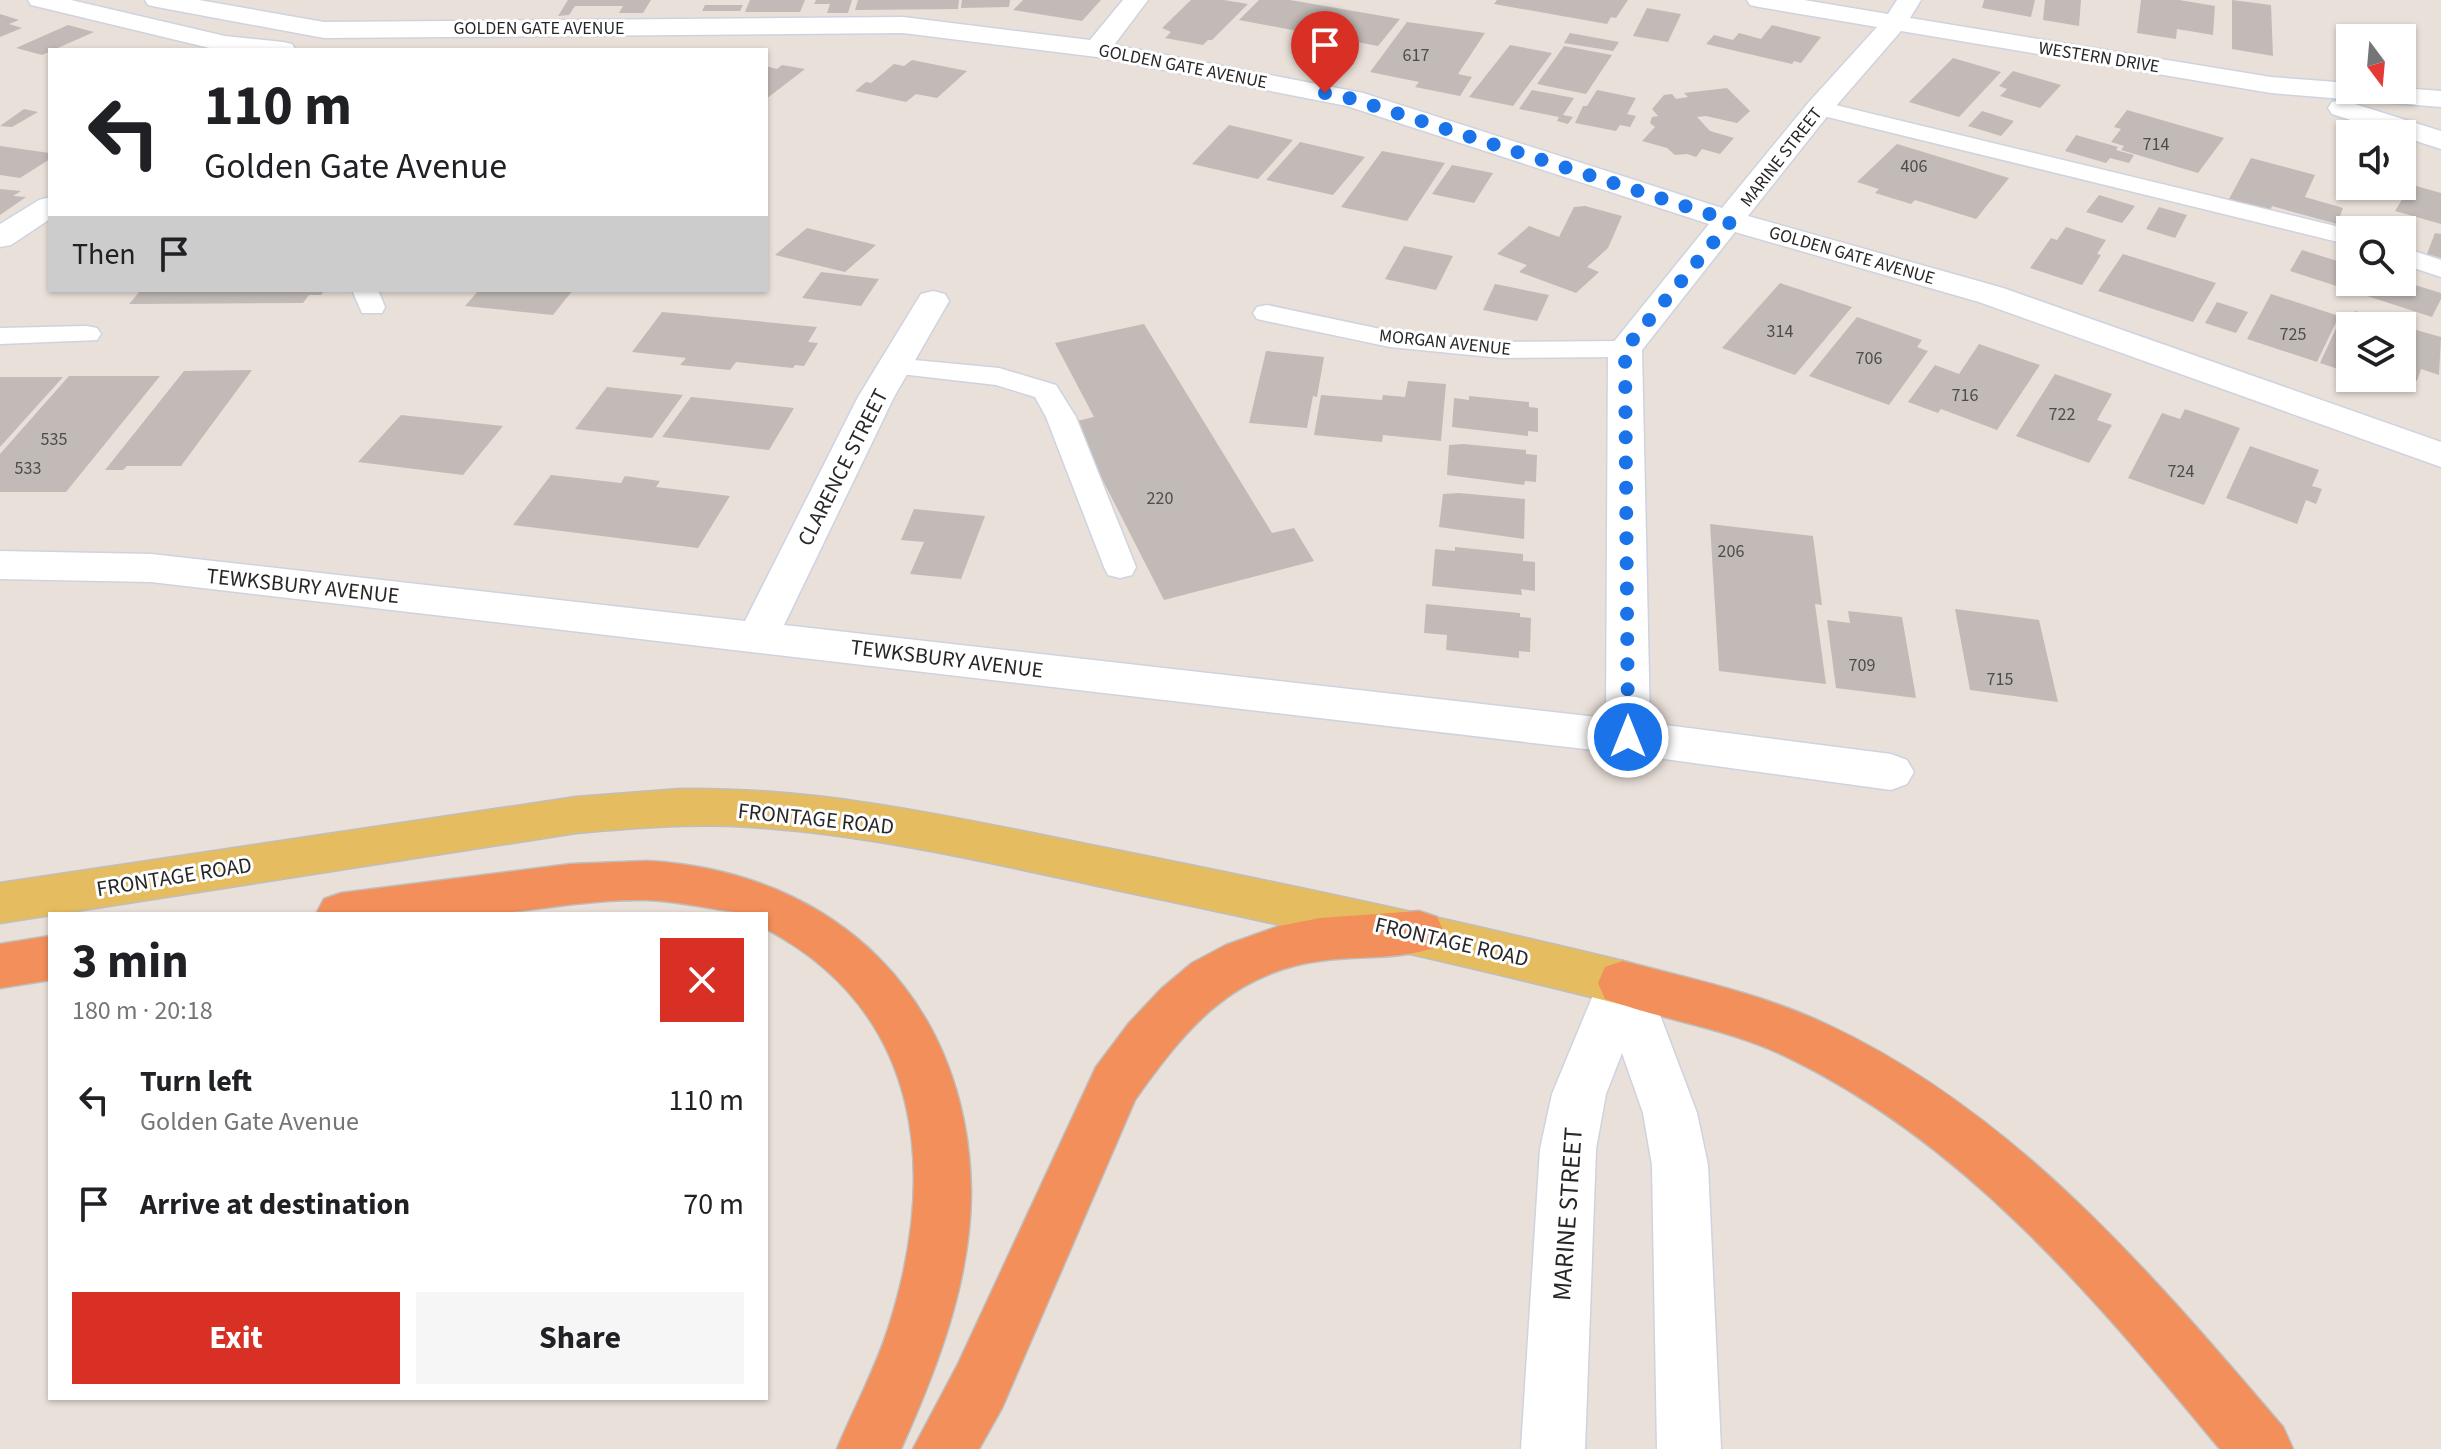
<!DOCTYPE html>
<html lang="en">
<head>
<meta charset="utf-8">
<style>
  body { margin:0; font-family:"Source Sans 3",sans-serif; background:#f6f6f6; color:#202124; height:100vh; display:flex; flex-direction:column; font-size:30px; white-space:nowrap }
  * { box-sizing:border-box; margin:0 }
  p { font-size:26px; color:#757577 }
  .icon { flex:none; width:44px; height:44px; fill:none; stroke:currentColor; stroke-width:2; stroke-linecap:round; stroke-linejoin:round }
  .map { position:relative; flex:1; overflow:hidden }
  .drawer { position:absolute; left:48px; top:912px; width:720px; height:488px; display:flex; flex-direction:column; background:#fff; border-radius:0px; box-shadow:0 2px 6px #0004 }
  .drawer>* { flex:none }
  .top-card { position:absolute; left:48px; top:48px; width:720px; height:244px; border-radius:0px; box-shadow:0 2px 6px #0004; background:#fff; color:#202124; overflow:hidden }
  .needle { width:52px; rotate:164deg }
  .controls { position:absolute; left:2336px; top:24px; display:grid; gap:16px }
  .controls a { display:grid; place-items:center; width:80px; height:80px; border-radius:0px; background:#fff; box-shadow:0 2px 6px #0004; font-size:40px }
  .pin { position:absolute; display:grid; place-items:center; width:68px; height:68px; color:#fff; margin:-82px -34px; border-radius:50% 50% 50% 0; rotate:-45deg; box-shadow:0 0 8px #0007 }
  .pin .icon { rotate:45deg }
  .me { position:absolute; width:88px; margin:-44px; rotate:0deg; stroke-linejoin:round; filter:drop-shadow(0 0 6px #0008) }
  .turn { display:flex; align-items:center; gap:28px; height:168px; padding:0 24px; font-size:36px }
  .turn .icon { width:104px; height:104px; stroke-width:2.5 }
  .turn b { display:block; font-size:56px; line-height:68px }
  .then { display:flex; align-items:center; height:76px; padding:0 24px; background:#0003; gap:16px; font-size:30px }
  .round { display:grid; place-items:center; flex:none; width:84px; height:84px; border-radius:0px; background:#f6f6f6 }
  .headline { display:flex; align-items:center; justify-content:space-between; height:136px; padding:0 24px }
  h1 { font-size:48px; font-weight:700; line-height:60px }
  .action { display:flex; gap:16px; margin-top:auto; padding:16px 24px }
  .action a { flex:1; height:92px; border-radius:0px; background:#d93025; color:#fff; font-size:32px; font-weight:700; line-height:92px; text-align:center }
  .action a+a { background:#f6f6f6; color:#202124 }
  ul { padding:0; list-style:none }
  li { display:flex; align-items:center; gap:24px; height:104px; padding:0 24px }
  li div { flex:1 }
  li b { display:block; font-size:30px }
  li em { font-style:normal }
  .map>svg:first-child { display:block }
  .building { fill:#c1bab6 }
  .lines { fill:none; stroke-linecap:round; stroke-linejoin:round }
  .service-casing { stroke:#ced3df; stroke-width:3 }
  .minor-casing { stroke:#ced3df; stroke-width:3 }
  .tertiary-casing { stroke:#ced3df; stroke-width:3 }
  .primary-casing { stroke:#bebebe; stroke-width:3 }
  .motorway-casing { stroke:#bebebe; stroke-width:3 }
  .service { fill:#fff; fill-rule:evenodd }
  .minor { fill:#fff; fill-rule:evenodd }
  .tertiary { fill:#fff; fill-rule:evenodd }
  .primary { fill:#e6bc60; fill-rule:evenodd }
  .motorway { fill:#f28f5a; fill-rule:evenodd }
  .route { stroke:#1a73e8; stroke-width:14; stroke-dasharray:0 25.2 }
  .labels { text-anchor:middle; stroke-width:6; stroke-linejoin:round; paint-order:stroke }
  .far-street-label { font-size:18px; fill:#272727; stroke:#fff }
  .number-label { font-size:18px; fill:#4e4c4b }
  .street-label { font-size:22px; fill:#272727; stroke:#fff }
  .near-street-label { font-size:26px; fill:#272727; stroke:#fff }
</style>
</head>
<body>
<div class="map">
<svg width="2441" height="1449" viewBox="0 0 2441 1449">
  <rect width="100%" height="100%" fill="#e9e0d9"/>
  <path class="building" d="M568,0H651L643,13H619L623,6H575L569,15L558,16Z
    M750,0H805L800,12H745Z
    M816,0H852L848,13H827L830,4H814Z
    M858,0H959L958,9L855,10Z
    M962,0H1010L1009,7L961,8Z
    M1023,0H1101L1082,21L1013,10Z
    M1191,0H1224L1248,4L1212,40H1208L1203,45L1165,38L1171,32L1162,28Z
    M1259,0H1290L1400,19L1378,46L1239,20Z
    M1497,0H1628L1616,18L1611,17L1607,24L1494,4Z
    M1984,0H2035L2031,17L1982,8Z
    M2045,0H2081L2079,26L2043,20Z
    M2141,0H2179L2215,6L2213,35L2177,29L2176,39L2137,33Z
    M2232,0L2271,5L2273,56L2232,49Z
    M705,5H743L740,11H702Z
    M1647,8L1681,14L1668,42L1633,36Z
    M0,14L19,20L9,24L22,28L0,37Z
    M1407,22L1485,33L1458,74L1472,77L1460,96L1415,87L1419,82L1370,72Z
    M68,25L94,32L42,55L16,48Z
    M1772,25L1821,37L1801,63L1794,61L1792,64L1706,44L1714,35L1733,40L1739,33L1761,39Z
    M1570,33L1619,42L1613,51L1564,43Z
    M1510,45L1552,53L1513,106L1469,97Z
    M1564,46L1612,55L1586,94L1537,84Z
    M1953,58L2001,72L1959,117L1909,102Z
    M912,60L967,71L937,98L916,94L906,102L855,91L866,82L871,83L894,64L904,66Z
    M782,65L805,69L766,99V66L777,69Z
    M2013,71L2061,85L2040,108L2000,96L2007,89L1999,86Z
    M1727,88L1750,111L1737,123L1706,116L1697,117L1710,131L1734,138L1720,154L1702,149L1696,157L1687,154L1675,155L1667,148L1642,141L1655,127L1650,123L1652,117L1658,116L1652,109L1664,95L1672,94L1676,99L1688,97L1684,93Z
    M1532,90L1574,98L1563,115L1573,117L1568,124L1557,121L1559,117L1519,109Z
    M1597,90L1636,98L1627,114L1636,116L1630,127L1620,125L1616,131L1575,123L1583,106H1587Z
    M24,109L38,112L12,127L0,126Z
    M2127,110L2224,138L2198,173L2121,150L2124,146L2111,142L2121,129L2114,127Z
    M1982,111L2014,121L2001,136L1968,126Z
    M1229,125L1293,140L1258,179L1192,164Z
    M2076,135L2118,147L2116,150L2134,155L2129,163L2110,158L2106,163L2065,151Z
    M1300,142L1365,157L1333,195L1266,180Z
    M1897,144L2009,178L1976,219L1915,200L1911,204L1875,193L1879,189L1857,182Z
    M0,146L50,153V159L20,178L0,175Z
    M1382,151L1445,163L1407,221L1341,207Z
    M2251,158L2315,175L2305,197L2343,208L2337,224L2272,206L2270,211L2229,199Z
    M1452,165L1493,173L1474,203L1432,194Z
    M2402,182L2441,193V224L2395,211L2403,198L2390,194L2394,186H2402Z
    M0,189L21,191L13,196L26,197L0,215Z
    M2099,195L2135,206L2122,223L2086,212Z
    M1585,206L1622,216L1608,248L1587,267L1599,272L1576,293L1519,272L1527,265L1497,254L1529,226L1559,237L1574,207Z
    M2159,207L2187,215L2175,238L2146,229Z
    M2066,227L2106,240L2097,254L2101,255L2082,285L2030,268L2051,238L2057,240Z
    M807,228L876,245L845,272L775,255Z
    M2435,233L2441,234V258L2427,254Z
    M1404,246L1453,256L1436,290L1385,279Z
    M2302,250L2350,265V282L2402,281L2441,293V299L2432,317L2290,271Z
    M2123,254L2216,283L2193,322L2098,291Z
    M821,272L879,279L861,306L802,298Z
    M1780,283L1852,307L1795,375L1722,348Z
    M1495,284L1549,295L1537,321L1483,310Z
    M141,290H325L321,295H309L303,303L129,304Z
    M479,290H573L553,315L465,306Z
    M2271,294L2339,316L2317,362L2247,339Z
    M2217,302L2248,312L2236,333L2205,323Z
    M2355,311L2402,325V326H2348Z
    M662,312L817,327L808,342L818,343L804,366L795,365L793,368L736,362L730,370L680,365L686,358L632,352Z
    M1857,317L1922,340L1917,347L1928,351L1889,405L1809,376Z
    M1144,324L1272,533L1294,528L1314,561L1164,600L1073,422L1094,417L1055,343Z
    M2338,324L2350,327V373L2320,363Z
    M2402,326L2441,337L2439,375L2421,369L2417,381L2402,376Z
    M1979,344L2040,365L1997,430L1941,409L1938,413L1908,402L1935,365L1959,374Z
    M1266,351L1324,357L1317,397L1313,396L1307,428L1249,423Z
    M252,370L181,466H127L123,470H105L184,371Z
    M2055,374L2112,394L2097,420L2112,425L2089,463L2016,436Z
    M69,376H160L66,492H0V454Z
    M0,377H63L0,447Z
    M1408,381L1446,384L1441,441L1383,435L1382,442L1314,435L1321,395L1382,400L1383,395L1405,397Z
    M607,387L683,395L652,438L575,429Z
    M1469,396L1529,402V407L1538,408V432L1528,431V436L1452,427L1454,398L1469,400Z
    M691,397L794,408L769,450L662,437Z
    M2185,409L2240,428L2204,505L2128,478L2162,413L2180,419Z
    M401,415L503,426L463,475L358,462Z
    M1464,444L1526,450V454L1537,455L1536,482L1525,481L1524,485L1447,475L1449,445Z
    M2250,446L2319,470L2312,486L2322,489L2316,504L2306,500L2297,524L2226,498Z
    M551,475L621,483L625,476L660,481L656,487L730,496L698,548L513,525Z
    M1459,493L1525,499L1524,539L1439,527L1443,494Z
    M914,509L985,516L961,579L910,574L924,542L901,540Z
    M1710,524L1813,536L1822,605L1815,604L1826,684L1719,671Z
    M1455,547L1523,554V561L1535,562V591L1521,589L1522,595L1432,586L1435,549L1455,551Z
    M1426,604L1520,613V617L1531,618L1530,652L1519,651V658L1446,650L1447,635L1424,633Z
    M1955,609L2039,620L2058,702L1970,690Z
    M1848,611L1902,617L1916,698L1836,688L1827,620L1850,623Z"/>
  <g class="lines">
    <g class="service-casing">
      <path id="service" d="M1819,101L2352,230H2350V245L1811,113L1808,108L1811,103Z
        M2402,247L2441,260V277L2402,264Z
        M352,290H378L385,307L382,313H362Z
        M1267,305L1390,331L1501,342L1625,341L1635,343L1639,349L1635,355L1625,357L1501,358L1390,347L1257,319L1253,313L1257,307Z
        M87,326L97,328L101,334L97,340L0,344V328Z
        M893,358L999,368L1056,385L1076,417L1136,567L1132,575L1120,578L1108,575L1104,567L1046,417L1035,397L996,385L883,372L879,366L883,360Z"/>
    </g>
    <g class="minor-casing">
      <path id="minor" d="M28,0H71L225,36L283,42L292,44L296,50H218L31,5Z
        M145,0H199L324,22L903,17L1090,40L1123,0H1148L1114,45L1363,93L1722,208L1809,102L1877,27L1759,7L1750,5L1747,0H1804L1888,14L1897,0H1921L1910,18L2271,77L2350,83V90L2402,88L2441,91V107L2271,93L1901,31L1829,114L1748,216L2003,288L2441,442V467L1979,302L1735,232L1642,350L1650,723L1891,754L1907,760L1914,772L1907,784L1891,790L1628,754L151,582L0,579V551L151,554L745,621L858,397L921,294L933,291L945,294L949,301L894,397L784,625L1606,718L1608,349L1709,224L1347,106L1097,57L903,33L324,38L157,7L148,5Z
        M2342,100L2441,131V149L2332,114L2328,108L2332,102Z
        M50,197V219L11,245L0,247V224L39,200Z"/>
    </g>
    <g class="tertiary-casing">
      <path id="tertiary" d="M1623,961L1641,967L1648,983L1697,1113L1708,1165L1721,1449H1657L1652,1165L1643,1113L1622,1053L1606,1094L1596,1149L1585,1449H1521L1540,1149L1552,1094L1598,983L1605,967Z"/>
    </g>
    <g class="primary-casing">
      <path id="primary" d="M681,789C823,787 962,819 1101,847C1276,882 1450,919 1623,961L1641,967L1648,983L1641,999L1623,1005C1457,963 1289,926 1121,891C999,865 876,835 751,827C693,823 634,828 576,833L0,923V883L576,797Z"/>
    </g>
    <g class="motorway-casing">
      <path id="motorway" d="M647,861C836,871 969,1000 971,1192C971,1281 937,1369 901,1449H837C854,1408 876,1368 889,1326C938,1171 923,1012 766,929V914C725,914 687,901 645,900C594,899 544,909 493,914C436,919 375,914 316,914L324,899L341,893L571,864Z
        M1419,911L1437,917L1444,932L1437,947C1403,959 1363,956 1327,960C1233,970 1186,1028 1135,1100L1002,1408L979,1449H913L958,1364L1096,1067L1129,1023L1161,989L1192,963L1226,945L1279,926L1320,918Z
        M50,936V980L0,988V944Z
        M1623,961C1691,979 1762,994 1826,1024C2015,1112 2150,1272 2283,1427L2293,1449H2220C2095,1299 1968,1145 1789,1058C1731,1029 1666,1021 1605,999L1598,983L1605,967Z"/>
    </g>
    <use href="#service" class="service"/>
    <use href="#minor" class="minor"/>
    <use href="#tertiary" class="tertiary"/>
    <use href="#primary" class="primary"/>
    <use href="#motorway" class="motorway"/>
  </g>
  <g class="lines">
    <path class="route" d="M1325,93L1353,99L1731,221L1625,349L1628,737"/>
  </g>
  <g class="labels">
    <g class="far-street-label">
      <text x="539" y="34">GOLDEN GATE AVENUE</text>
      <text transform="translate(2099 57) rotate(9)" y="6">WESTERN DRIVE</text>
      <text transform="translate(1183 66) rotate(11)" y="6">GOLDEN GATE AVENUE</text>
      <text transform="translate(1781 157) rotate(-52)" y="6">MARINE STREET</text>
      <text transform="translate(1852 255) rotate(16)" y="6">GOLDEN GATE AVENUE</text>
      <text transform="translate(1445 342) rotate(6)" y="6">MORGAN AVENUE</text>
    </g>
    <g class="number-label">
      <text x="1416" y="61">617</text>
      <text x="2156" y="150">714</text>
      <text x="1914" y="172">406</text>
      <text x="1780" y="337">314</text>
      <text x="2293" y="340">725</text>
      <text x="1869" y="364">706</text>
      <text x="1965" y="401">716</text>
      <text x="2062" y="420">722</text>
      <text x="54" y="445">535</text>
      <text x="28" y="474">533</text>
      <text x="2181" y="477">724</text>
      <text x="1160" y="504">220</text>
      <text x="1731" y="557">206</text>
      <text x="1862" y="671">709</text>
      <text x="2000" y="685">715</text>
    </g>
    <g class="street-label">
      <text transform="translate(842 467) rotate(-63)" y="8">CLARENCE STREET</text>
      <text transform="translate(303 585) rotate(6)" y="8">TEWKSBURY AVENUE</text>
      <text transform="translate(947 658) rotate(7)" y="8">TEWKSBURY AVENUE</text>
      <text transform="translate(816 818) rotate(6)" y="8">FRONTAGE ROAD</text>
      <text transform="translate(174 876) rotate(-9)" y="8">FRONTAGE ROAD</text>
      <text transform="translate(1452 941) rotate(13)" y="8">FRONTAGE ROAD</text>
    </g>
    <g class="near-street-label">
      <text transform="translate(1567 1214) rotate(-86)" y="9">MARINE STREET</text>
    </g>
  </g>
</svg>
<div class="controls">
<a><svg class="needle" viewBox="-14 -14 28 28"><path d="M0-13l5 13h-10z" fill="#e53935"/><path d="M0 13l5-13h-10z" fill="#757577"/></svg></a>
<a><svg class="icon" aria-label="sound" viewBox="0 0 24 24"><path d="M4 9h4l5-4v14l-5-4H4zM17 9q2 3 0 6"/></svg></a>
<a><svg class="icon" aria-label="search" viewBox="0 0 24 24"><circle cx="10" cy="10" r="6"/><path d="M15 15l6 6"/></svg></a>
<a><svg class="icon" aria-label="layers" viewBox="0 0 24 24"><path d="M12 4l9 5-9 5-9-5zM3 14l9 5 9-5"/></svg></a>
</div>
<div class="pin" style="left:1325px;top:93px;background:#d93025"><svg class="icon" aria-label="arrive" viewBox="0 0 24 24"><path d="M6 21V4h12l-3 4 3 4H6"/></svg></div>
<svg class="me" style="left:1628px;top:737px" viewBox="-20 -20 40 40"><circle r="17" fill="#1a73e8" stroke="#fff" stroke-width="3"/><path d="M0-11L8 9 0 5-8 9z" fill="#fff"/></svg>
<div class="top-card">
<div class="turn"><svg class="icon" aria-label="left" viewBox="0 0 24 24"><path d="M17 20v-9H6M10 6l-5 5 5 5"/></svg><div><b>110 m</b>Golden Gate Avenue</div></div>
<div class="then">Then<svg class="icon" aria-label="arrive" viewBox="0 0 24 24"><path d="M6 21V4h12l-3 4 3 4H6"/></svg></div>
</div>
<section class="drawer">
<div class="headline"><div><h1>3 min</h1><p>180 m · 20:18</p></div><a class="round" style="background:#d93025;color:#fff"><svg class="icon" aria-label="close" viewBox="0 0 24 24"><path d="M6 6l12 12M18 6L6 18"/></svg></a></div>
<ul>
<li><svg class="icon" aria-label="left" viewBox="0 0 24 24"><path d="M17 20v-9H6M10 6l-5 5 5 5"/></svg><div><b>Turn left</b><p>Golden Gate Avenue</p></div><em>110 m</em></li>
<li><svg class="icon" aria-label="arrive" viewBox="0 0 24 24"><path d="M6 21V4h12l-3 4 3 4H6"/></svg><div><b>Arrive at destination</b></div><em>70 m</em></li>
</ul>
<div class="action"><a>Exit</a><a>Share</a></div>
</section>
</div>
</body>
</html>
